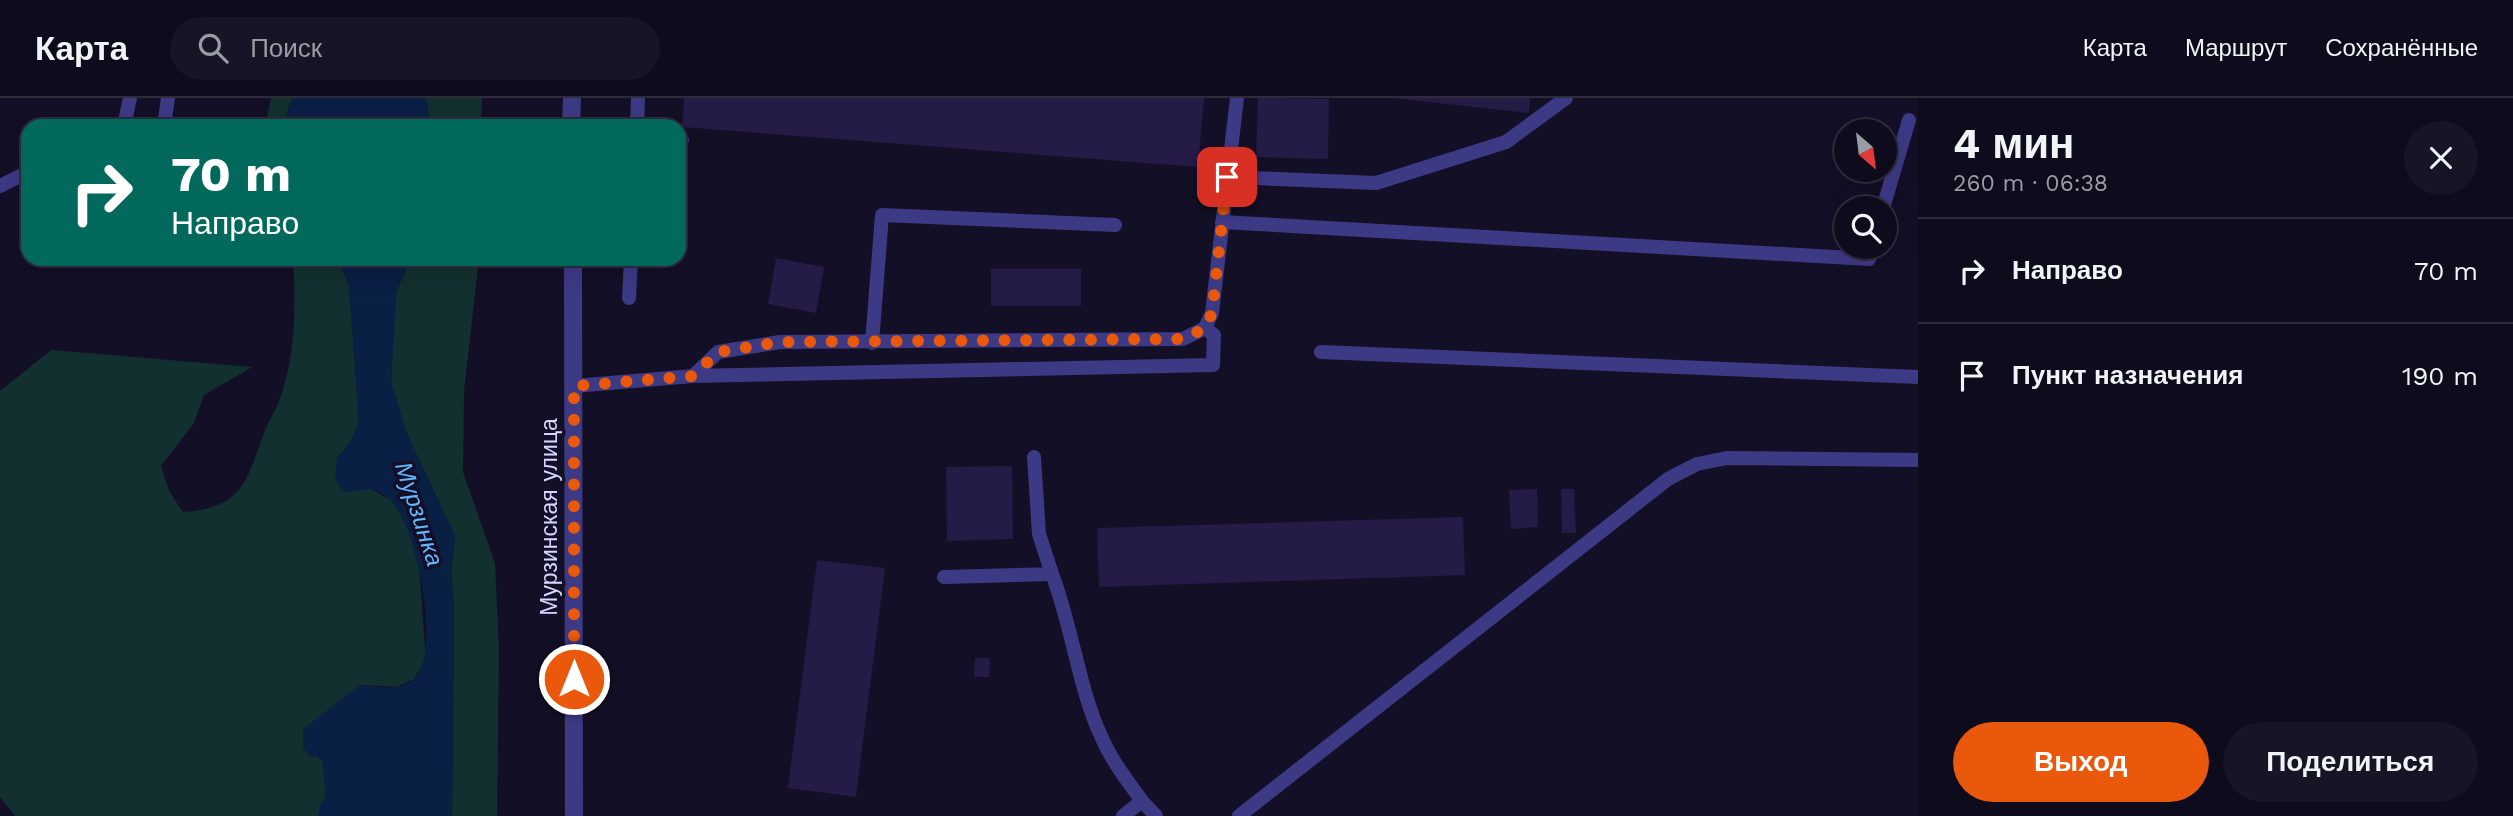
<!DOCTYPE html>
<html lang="ru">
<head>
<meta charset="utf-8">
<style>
  body { margin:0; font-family:"Work Sans",sans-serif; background:#171425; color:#f1f3f6; height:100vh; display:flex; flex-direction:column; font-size:26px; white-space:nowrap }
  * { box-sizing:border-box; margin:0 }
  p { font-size:23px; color:#9b9ba3 }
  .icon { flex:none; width:38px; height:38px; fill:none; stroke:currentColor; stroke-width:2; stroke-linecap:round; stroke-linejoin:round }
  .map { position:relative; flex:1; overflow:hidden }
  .details { display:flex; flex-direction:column; background:#0e0b1c; width:595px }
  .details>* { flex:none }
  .hud { position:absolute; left:21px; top:21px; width:665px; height:147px; border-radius:21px; box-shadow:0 7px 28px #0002,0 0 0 2px #2e2b3b; background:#00695c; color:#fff; overflow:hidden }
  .needle { width:46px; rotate:152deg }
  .tools { position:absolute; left:1834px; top:21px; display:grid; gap:14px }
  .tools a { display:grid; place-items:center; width:63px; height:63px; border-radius:50%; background:#0e0b1c; box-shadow:0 7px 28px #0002,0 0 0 2px #2e2b3b; font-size:35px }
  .pin { position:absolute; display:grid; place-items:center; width:60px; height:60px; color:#fff; margin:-30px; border-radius:14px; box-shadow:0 4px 10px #0006 }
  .me { position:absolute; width:77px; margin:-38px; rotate:0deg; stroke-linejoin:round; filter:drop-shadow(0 0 5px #0008) }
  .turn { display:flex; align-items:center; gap:24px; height:147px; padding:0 35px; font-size:32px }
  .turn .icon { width:91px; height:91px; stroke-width:2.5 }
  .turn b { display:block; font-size:49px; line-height:60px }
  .round { display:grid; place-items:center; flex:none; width:74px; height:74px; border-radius:37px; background:#171425 }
  .head { display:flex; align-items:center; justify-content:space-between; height:119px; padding:0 35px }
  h1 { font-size:42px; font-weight:700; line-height:52px }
  .primary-button { display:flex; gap:14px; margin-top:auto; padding:14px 35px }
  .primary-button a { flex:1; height:80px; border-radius:42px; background:#ea580c; color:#fff; font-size:28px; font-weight:700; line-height:80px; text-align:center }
  .primary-button a+a { background:#171425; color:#f1f3f6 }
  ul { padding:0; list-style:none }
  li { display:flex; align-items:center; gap:21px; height:105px; padding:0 35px; border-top:2px solid #2e2b3b }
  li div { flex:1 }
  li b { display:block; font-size:26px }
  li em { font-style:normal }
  header { display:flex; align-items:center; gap:42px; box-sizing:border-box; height:98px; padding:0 35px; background:#0e0b1c; border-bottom:2px solid #2e2b3b }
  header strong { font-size:33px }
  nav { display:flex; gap:38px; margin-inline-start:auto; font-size:24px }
  .search { width:490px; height:63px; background:#171425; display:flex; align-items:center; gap:18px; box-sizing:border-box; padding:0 24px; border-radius:38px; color:#9b9ba3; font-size:26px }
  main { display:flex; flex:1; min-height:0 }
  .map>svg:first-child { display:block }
  .green { fill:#12302f }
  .water { fill:#0a1f44 }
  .building { fill:#241b47 }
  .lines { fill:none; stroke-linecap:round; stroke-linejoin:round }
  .lane { stroke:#3d3a85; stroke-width:14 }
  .street { stroke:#3d3a85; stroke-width:18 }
  .route { stroke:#ea580c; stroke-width:12; stroke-dasharray:0 21.6 }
  .labels { text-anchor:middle; stroke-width:7; stroke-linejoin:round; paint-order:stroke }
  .street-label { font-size:23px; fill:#d9d4ff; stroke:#130f26 }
  .water-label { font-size:24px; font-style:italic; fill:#62b6ff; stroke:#130f26 }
</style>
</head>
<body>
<header>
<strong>Карта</strong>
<div class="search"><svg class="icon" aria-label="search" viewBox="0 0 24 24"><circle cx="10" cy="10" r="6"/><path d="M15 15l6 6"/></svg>Поиск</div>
<nav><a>Карта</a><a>Маршрут</a><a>Сохранённые</a></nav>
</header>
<main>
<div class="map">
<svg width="1918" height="718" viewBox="0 0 1918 718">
  <rect width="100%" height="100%" fill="#130f26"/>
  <path class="green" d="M271,0H292L286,18L288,28H265Z
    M426,0H482L481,28H430Z
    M293,161H338L349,187L359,323L351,344L337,360L349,394L367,389L391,402L406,423L419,467L426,563L413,582L396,589L360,587L317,658L323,664L326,700L318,718H15L0,699V293L51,252L252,269L204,297L194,325L161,368L169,393L183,414C246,410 247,379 266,330C269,322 275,314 278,306C296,259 296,210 293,161Z
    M414,161H479L464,293L463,374L495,465L499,552L497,718H452L454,513L451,472L455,438L406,334L391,284L396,194L408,167Z"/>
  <path class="water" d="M292,0H426L430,28H288L286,18Z
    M338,161H414L408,167L396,194L391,284L406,334L455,438L451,472L454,513L452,718H318L321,704L326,700L323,664L317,658L311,659L303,650V631L360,587C377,588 399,594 413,582C443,558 417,428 391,403C370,383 363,396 342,393L335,380L337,360L351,344L359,322L349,187Z"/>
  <path class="building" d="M684,0H1204L1198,69L682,29Z
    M1258,0L1329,1L1328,61L1256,59Z
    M1392,0H1530L1529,15Z
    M776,160L824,169L816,215L768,206Z
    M991,171H1081V208H991Z
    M1012,368L1013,441L947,443L946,369Z
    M1537,391L1538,429L1511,431L1509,392Z
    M1561,391H1574L1576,435H1562Z
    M1463,419L1465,477L1099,489L1097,430Z
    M817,462L885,470L856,699L788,690Z
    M975,560H990L989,579H974Z"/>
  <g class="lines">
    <path class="lane" d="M124,28L130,0
      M164,28L168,0
      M637,28L638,0
      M679,42H682
      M1227,79L1376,85L1506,44L1566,0
      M0,88L28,74
      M1883,110L1909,22
      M1222,124L1869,161L1872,149
      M629,200L631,161
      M872,245L882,117L1115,127
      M1321,254L1918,279
      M693,278L718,254L780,244L1183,241L1205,230L1212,215L1237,0
      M574,288L693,278L1213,267L1214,237L1205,230
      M1034,359L1039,436L1052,476
      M944,479L1052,476C1072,528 1079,591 1101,638C1111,662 1127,682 1142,703
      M1123,718L1142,703L1156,718
      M1239,718L1668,381L1697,366L1727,360L1918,362"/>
    <path class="street" d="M571,28L572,0
      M573,161L574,718"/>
  </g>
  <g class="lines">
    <path class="route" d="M574,581V288L693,278L718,254L780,244L1183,241L1205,230L1212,215L1227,79"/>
  </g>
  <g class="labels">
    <g class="street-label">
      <text transform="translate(549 419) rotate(-90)" y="8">Мурзинская улица</text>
    </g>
    <g class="water-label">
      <text transform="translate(419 416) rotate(72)" y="8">Мурзинка</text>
    </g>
  </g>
</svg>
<div class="tools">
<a><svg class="needle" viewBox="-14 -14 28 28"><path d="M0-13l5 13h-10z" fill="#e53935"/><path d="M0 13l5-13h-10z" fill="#9b9ba3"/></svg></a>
<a><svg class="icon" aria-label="search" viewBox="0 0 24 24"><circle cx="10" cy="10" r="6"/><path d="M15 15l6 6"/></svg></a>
</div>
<div class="pin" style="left:1227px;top:79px;background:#d93025"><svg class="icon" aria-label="arrive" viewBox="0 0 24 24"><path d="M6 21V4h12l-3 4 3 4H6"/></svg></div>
<svg class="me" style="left:574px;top:581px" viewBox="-20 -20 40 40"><circle r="17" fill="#ea580c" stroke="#fff" stroke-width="3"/><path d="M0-11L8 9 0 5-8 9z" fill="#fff"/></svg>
<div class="hud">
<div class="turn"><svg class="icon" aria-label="right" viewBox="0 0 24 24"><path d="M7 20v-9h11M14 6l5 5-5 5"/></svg><div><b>70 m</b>Направо</div></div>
</div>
</div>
<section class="details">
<div class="head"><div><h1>4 мин</h1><p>260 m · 06:38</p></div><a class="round"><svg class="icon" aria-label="close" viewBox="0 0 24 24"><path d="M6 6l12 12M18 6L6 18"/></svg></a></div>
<ul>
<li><svg class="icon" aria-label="right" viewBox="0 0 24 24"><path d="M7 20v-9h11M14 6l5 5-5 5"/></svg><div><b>Направо</b></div><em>70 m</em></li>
<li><svg class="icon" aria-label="arrive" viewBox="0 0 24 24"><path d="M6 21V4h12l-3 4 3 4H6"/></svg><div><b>Пункт назначения</b></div><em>190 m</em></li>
</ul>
<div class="primary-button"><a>Выход</a><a>Поделиться</a></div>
</section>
</main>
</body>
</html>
